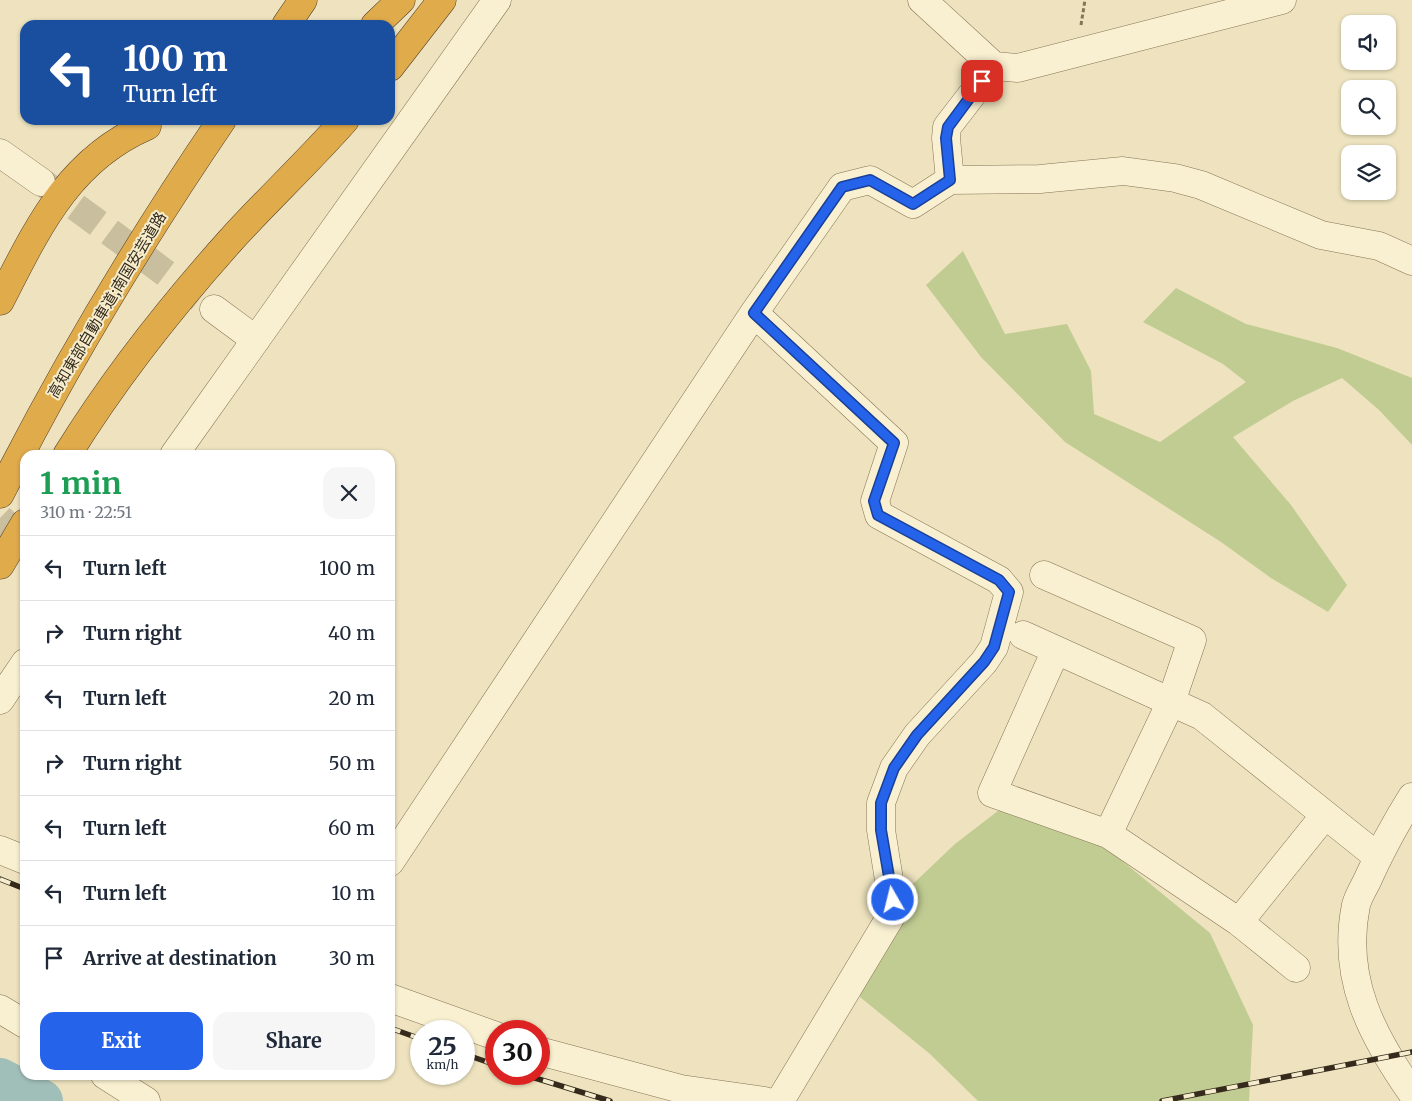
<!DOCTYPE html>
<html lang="en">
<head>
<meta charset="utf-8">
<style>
  body { margin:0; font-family:Merriweather,"Noto Sans JP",serif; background:#f6f6f7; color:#1f2937; height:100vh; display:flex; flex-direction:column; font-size:19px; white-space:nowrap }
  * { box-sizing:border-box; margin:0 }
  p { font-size:16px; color:#747a83 }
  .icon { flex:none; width:28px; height:28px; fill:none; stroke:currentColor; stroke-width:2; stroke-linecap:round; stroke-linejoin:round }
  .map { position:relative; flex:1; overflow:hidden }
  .drawer { position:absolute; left:20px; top:450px; width:375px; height:630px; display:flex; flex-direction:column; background:#fff; border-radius:15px; box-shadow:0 1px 4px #0004 }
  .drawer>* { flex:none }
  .hud { position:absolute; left:20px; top:20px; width:375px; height:105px; border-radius:15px; box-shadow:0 1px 4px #0004; background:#1a4fa0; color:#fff; overflow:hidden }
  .tools { position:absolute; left:1341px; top:15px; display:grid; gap:10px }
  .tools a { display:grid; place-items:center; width:55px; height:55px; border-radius:10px; background:#fff; box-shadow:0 1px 4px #0004; font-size:25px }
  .speed { position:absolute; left:410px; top:1020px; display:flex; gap:10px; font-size:25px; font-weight:700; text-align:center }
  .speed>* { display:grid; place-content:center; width:65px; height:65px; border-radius:50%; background:#fff; box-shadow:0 1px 4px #0004; line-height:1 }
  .speed small { font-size:12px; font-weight:400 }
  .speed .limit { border:8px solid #d22; background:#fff; color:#111 }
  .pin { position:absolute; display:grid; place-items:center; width:42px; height:42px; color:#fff; margin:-21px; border-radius:10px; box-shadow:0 2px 8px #0006 }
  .me { position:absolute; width:55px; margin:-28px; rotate:352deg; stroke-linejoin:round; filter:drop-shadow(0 0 4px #0008) }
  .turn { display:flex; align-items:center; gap:18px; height:105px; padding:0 20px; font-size:22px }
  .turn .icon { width:65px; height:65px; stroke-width:2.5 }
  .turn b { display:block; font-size:35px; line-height:42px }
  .round { display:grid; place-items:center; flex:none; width:52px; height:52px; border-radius:15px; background:#f6f6f7 }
  .summary { display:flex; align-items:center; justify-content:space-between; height:85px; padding:0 20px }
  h1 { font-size:30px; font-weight:700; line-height:38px; color:#1e9e55 }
  .action { display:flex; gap:10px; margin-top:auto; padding:10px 20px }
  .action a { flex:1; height:58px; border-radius:15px; background:#2563eb; color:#fff; font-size:20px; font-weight:700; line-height:58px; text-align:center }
  .action a+a { background:#f6f6f7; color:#1f2937 }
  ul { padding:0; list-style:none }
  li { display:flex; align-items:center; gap:15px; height:65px; padding:0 20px; border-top:1px solid #e0e1e3 }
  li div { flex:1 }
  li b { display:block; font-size:19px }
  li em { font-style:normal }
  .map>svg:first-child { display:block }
  .green { fill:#c0cc92 }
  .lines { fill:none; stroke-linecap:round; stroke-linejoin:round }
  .river { stroke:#a1bfb9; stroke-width:44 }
  .minor-tunnel { stroke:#c9be9d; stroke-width:28; stroke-dasharray:28 14; stroke-linecap:butt }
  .minor-casing { stroke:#867456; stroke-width:29 }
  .highway-casing { stroke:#53412b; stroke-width:29 }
  .path { stroke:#867456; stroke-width:3; stroke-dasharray:4 2.5; stroke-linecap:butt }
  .minor { stroke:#f9f0d1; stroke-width:28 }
  .highway { stroke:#e0ab4b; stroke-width:28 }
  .rail-casing { stroke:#352a1b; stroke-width:5.5 }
  .rail { stroke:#f5edcd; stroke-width:4; stroke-dasharray:11; stroke-linecap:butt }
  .route-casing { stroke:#184099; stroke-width:12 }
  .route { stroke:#2563eb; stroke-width:9 }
  .labels { text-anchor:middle; stroke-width:4; stroke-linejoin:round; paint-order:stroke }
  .street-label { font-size:15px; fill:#352a1b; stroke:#f5edcd }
</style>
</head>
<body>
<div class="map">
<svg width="1412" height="1101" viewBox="0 0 1412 1101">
  <rect width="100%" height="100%" fill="#eee3be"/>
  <path class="green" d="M963,251L1005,334L1067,324L1091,371L1094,414L1160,442L1246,382L1223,364L1143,322L1176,288L1246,324L1337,348L1412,378V445L1379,410L1342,378L1293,401L1233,437L1291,505L1347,585L1328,612L1271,578L1221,542L1065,442L981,357L926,285Z
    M1020,794L1120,859L1210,933L1253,1025L1249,1101H978L930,1054L860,997L875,920L955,844Z"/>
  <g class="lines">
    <path class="river" d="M0,1080L41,1101"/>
    <path class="minor-tunnel" d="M42,182L214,309
      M0,518L25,542"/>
    <g class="minor-casing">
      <path id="minor" d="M922,0L994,66L947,127L946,138L950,180
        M994,66L1018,68L1282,0
        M0,153L41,182
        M214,309L256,340
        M754,313L894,443L875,501L879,515L999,580L1009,592L994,647L984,662L917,735L894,768L881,803V830L894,911L780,1101
        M174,455L497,0
        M1044,575L1192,640L1171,702L1108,834L992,793L1056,650
        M1023,635L1202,716L1378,857
        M0,700L25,663
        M1412,797C1395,824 1380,852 1367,881C1363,889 1358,897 1356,905C1341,978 1372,1036 1412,1093
        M1108,834L1239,922L1296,968
        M0,850L25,860
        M390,862L754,313L842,187L870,180L913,204L950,180L1040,179L1123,171L1175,178L1201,185L1321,235L1379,246L1412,261
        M1239,922L1325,815
        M390,998L496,1036
        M0,1009L25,1024
        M539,1051L681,1089L765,1101
        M105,1075L146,1101"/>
    </g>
    <g class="highway-casing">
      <path id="highway" d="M286,25L303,0
        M375,25L401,0
        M390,67L442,0
        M0,301C37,229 68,160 147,126
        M67,455C114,379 170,308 230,241C267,200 308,162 345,120
        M0,494C65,365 141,239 222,120
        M0,565L25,523"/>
    </g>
    <path class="path" d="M1081,25L1085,0"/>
    <use href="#minor" class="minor"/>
    <use href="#highway" class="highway"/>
    <g class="rail-casing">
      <path id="rail" d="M0,879L25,889
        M390,1028L421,1039
        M464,1054L496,1065
        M522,1074L610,1101
        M1162,1101L1412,1052"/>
    </g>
    <use href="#rail" class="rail"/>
  </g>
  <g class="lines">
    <g class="route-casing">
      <path id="route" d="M893,900L881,830V803L894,768L917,735L984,662L994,647L1009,592L999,580L878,515L874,501L894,443L754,313L842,187L870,180L913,204L950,180L946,138L948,127L982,81"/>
    </g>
    <use href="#route" class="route"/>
  </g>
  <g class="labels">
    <g class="street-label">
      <text transform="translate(107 305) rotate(-59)" y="5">高知東部自動車道;南国安芸道路</text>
    </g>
  </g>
</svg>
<div class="tools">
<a><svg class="icon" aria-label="sound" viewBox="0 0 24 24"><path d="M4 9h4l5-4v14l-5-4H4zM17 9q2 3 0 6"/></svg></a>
<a><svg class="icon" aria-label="search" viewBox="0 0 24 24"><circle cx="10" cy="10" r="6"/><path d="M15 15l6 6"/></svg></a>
<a><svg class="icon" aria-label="layers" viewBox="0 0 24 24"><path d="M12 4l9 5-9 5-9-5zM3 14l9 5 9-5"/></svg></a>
</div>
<div class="speed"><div>25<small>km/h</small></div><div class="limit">30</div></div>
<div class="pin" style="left:982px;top:81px;background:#d93025"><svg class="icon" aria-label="arrive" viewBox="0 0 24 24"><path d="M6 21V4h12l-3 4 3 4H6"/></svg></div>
<svg class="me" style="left:893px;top:900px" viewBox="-20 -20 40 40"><circle r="17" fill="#2563eb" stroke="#fff" stroke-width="3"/><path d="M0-11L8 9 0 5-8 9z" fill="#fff"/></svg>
<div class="hud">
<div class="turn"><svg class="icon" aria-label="left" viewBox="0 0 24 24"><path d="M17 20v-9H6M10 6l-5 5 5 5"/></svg><div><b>100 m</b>Turn left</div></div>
</div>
<section class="drawer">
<div class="summary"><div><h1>1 min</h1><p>310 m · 22:51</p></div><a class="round"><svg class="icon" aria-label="close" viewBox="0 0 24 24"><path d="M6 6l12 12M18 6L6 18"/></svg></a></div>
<ul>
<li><svg class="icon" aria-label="left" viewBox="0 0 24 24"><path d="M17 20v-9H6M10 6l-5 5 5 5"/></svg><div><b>Turn left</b></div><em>100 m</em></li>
<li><svg class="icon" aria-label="right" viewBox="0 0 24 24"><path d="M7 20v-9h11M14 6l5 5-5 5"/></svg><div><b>Turn right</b></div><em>40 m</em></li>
<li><svg class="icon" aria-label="left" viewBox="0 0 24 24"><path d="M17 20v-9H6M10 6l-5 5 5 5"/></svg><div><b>Turn left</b></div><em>20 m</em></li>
<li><svg class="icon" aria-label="right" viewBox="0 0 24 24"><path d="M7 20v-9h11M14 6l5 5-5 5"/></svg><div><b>Turn right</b></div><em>50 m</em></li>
<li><svg class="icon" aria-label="left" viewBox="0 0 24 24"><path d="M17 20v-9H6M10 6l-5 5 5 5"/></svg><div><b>Turn left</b></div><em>60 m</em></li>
<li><svg class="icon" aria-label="left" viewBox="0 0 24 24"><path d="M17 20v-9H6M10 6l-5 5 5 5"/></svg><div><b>Turn left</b></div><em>10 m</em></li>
<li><svg class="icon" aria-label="arrive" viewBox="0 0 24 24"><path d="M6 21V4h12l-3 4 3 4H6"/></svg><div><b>Arrive at destination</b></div><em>30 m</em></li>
</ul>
<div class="action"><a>Exit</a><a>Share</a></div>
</section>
</div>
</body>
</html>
